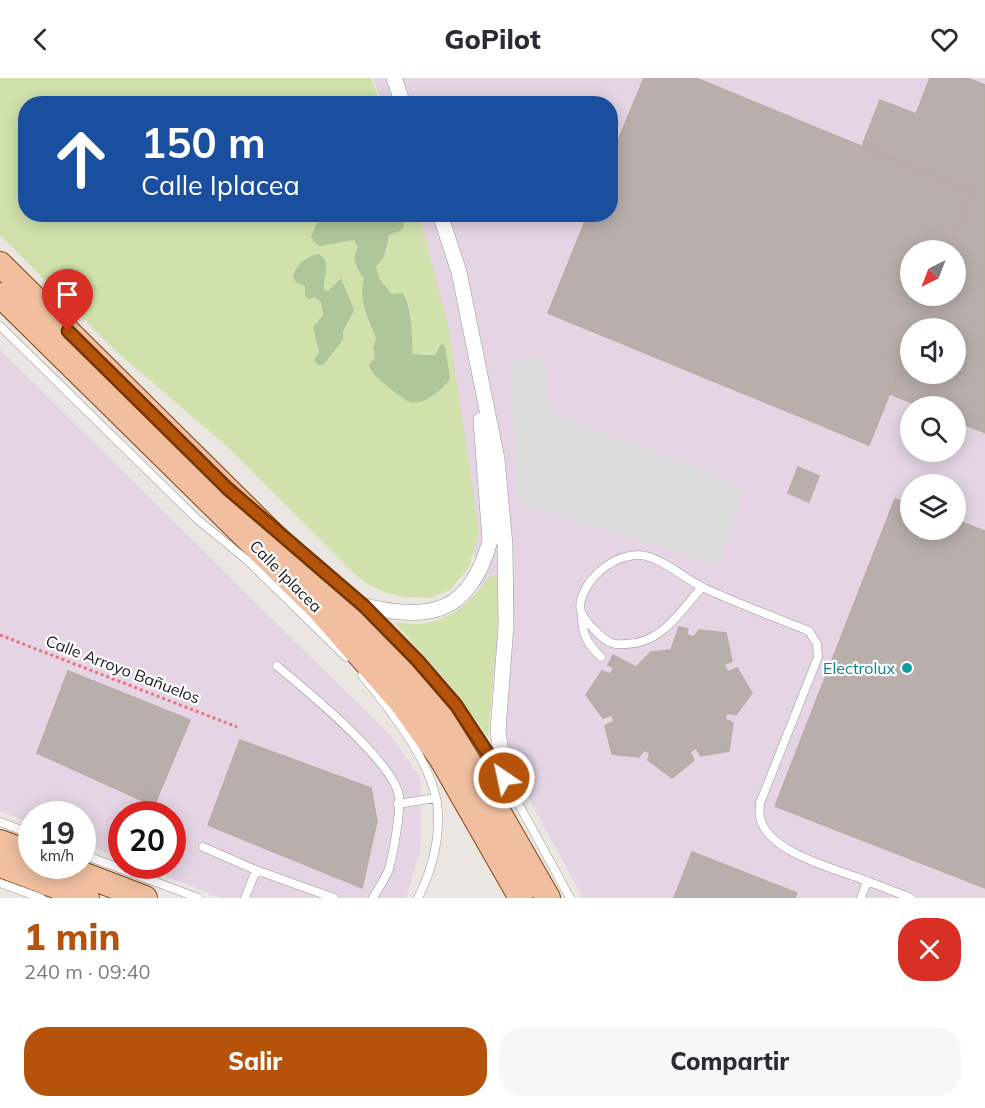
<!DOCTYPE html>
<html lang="es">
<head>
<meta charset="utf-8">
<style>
  body { margin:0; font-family:Mulish,sans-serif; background:#f7f7f7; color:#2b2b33; height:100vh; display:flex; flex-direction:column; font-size:22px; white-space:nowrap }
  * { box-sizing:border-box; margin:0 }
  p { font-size:20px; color:#7c7c81 }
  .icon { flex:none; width:33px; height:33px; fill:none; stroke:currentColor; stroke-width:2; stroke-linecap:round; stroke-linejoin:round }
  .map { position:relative; height:820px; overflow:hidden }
  .details { display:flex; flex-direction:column; background:#fff; flex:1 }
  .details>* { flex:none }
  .hud { position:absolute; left:18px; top:18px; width:600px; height:126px; border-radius:24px; box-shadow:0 3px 15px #0003; background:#1a4fa0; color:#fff; overflow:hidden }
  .needle { width:39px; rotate:222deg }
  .buttons { position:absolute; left:900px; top:162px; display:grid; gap:12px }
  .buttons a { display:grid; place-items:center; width:66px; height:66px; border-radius:50%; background:#fff; box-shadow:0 3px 15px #0003; font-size:30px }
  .speed { position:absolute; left:18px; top:723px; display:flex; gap:12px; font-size:30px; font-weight:700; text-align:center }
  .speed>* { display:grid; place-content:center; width:78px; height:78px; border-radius:50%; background:#fff; box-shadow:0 3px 15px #0003; line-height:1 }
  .speed small { font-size:15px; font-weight:400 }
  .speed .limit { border:9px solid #d22; background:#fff; color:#111 }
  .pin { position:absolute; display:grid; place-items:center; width:51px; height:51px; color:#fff; margin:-62px -26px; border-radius:50% 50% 50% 0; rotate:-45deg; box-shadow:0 0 6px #0007 }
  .pin .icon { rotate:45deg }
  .me { position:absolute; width:66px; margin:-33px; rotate:326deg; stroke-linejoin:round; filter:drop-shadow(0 0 4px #0008) }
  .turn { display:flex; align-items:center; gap:21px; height:126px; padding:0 24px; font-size:27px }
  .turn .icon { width:78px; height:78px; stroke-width:2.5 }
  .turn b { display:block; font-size:42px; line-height:51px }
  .round { display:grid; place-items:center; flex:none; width:63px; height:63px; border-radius:24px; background:#f7f7f7 }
  .overview { display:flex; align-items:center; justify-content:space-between; height:102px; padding:0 24px }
  h1 { font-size:36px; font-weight:800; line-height:45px; color:#b45309 }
  .primary-button { display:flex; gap:12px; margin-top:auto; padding:12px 24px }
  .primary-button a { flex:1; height:69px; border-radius:24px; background:#b45309; color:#fff; font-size:24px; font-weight:800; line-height:69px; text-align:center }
  .primary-button a+a { background:#f7f7f7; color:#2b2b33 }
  header { display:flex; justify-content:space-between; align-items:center; height:78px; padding:0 24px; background:#fff; font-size:27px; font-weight:800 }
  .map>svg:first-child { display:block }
  .industrial { fill:#e4d4e4; fill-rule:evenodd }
  .grass { fill:#d0e1ab; fill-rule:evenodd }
  .forest { fill:#afc69a }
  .parking { fill:#dbdbdb }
  .building { fill:#b8aeab; stroke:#bbaba5; stroke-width:1.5 }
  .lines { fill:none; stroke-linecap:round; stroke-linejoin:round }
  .lane-casing { stroke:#989898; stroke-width:9 }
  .street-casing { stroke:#989898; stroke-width:16 }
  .primary-casing { stroke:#82460f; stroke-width:26 }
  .path { stroke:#ea737d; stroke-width:3; stroke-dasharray:3 3; stroke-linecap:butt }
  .lane { stroke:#fff; stroke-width:8 }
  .street { stroke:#fff; stroke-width:15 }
  .primary { stroke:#f1bfa0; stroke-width:24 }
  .route-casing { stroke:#753606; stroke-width:15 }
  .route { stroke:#b45309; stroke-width:10 }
  .culture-dot { fill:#0f9aa8; stroke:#fff; stroke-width:2 }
  .labels { text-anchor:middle; stroke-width:4.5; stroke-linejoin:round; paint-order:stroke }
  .street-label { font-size:16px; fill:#1b1b1b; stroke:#fff }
  .culture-label { font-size:16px; fill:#0d838f; stroke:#fff; text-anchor:end }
</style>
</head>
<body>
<header><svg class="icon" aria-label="back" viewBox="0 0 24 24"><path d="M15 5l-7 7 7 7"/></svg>GoPilot<svg class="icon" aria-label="heart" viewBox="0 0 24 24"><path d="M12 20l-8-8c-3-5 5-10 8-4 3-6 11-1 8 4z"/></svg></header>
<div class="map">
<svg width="985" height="820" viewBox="0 0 985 820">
  <rect width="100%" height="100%" fill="#ebe6e1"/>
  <path class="industrial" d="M373,0H985V820H583L513,691L484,534L418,137L610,136V26L382,25ZM910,172H956V218H910ZM910,250H956V296H910ZM910,328H956V374H910ZM910,406H956V452H910Z
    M0,272L390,657L421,701V769L406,820H221L139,788H172V736H122L121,781L83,765L82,736H32L31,745L0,733Z"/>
  <path class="grass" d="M0,0H371L380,25L26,26V136L325,137L317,145L320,168L354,162L358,169L355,186L364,201L368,243L376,260L373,269L375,280L371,293L401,318L425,324L438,269L435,277L428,275L413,276L409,227L401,215L392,216L379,200L376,188L387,173L389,157C399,155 406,146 408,137H419L448,246L479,453L469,489L450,512L429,520L405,519L386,515L368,506L351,493L229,370L117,274L0,157ZM325,195L323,202L324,211L348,246L343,254V262L334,272L319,274L313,249L323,237L321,224L313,219L305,218V208L302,206Z
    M490,497L500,501L499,534L488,659L451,608L395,545C401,544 410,546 418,546C450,544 472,523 490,497Z"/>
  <path class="forest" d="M325,137H408L402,152L389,157C387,170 386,180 376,188L379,200L392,216L402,215C412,224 412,261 413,276L435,277L441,266L445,268L450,300C447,306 442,310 437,314C414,333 408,324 387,308C380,302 371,296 369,287L375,280L373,269L376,260C368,241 358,221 364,201C356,188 351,183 358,169L354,162L320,168L314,164L311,159L317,145Z
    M318,176L324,180C329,190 323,200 324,211L328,213L341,200L354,232L343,254V262L323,287H318L314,282L319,274L313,249L323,237L321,224L314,219L309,221L305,218V208L297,205L293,200C294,188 307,178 318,176Z"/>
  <path class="parking" d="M544,278L547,324L553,336L692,388L743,412L718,487L516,424L510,282Z"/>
  <path class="building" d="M644,0H696L972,114L949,172H910V218H930L917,250H910V265L869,367L548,235L588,136H610V82Z
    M930,0H967L985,7V355L956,343V328H920L890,316L910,265V296H956V250H917L930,218H956V172H949L972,114L862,68L880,22L916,36Z
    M798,389L819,398L809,424L788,415Z
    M895,421L910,426V452H956V442L985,453V810L775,728Z
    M679,549L688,551L687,557L694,559L699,552L726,555L732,583L724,587L728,594L737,590L752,615L736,637L727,635L725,641L733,645L729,673L701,678L696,670L690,674L694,682L672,700L648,682L650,675L644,672L639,679L612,676L605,648L614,643L612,637L603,640L586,617L602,593L610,596L614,590L608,587L613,577L636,589L651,574L671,572Z
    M68,593L190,642L154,728L37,675Z
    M240,662L371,710L377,743L362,810L208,747Z
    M692,774L797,815L795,820H674Z"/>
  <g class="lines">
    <g class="lane-casing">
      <path id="lane" d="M0,248L198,442L247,482L346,579
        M336,503C379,540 422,582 456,628C501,688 534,755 570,820
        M702,509C681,533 660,567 625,566C621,566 616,567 612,565C603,562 597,554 591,548C581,538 577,530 583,516C592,495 615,477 639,477C660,478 685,501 704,510C739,526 774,539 809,553L817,566L818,579L760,725C760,729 759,735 760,739C767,775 837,791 867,803
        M582,539C582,556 588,567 601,579
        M277,588C306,612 393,683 399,718C401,733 393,777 389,791C385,801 378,811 373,820
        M362,597C390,632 437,689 438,736C439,765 431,794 418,820
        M398,726L435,720
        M0,744L32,756
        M203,769L256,792
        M82,776L198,820
        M0,805L41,820
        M245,820L256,792L334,820
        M861,820L867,803L911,820"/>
    </g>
    <g class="street-casing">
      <path id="street" d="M394,0L403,26
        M440,136L459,194L497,381L505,467L506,548L498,652L504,700
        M365,528C432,544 470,534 490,463L481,342"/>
    </g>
    <g class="primary-casing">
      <path id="primary" d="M0,186L354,537L441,639L486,712L548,820
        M0,217L319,531L402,625L441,680L521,820
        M0,764L32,776
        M0,787L87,820
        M61,788L145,820"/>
    </g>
    <path class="path" d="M0,557L237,649"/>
    <use href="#lane" class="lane"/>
    <use href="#street" class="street"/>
    <use href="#primary" class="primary"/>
  </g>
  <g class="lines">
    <g class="route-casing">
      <path id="route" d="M68,253L228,411L364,528L418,583L456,627L504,700"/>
    </g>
    <use href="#route" class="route"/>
  </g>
  <circle class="culture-dot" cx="907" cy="590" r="6"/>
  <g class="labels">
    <g class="street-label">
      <text transform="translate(286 498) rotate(45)" y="6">Calle Iplacea</text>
      <text transform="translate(123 591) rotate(21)" y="6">Calle Arroyo Bañuelos</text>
    </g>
    <g class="culture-label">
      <text x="895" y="596">Electrolux</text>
    </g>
  </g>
</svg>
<div class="buttons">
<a><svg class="needle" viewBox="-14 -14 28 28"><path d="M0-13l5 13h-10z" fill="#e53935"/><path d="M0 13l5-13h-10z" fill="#7c7c81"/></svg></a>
<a><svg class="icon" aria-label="sound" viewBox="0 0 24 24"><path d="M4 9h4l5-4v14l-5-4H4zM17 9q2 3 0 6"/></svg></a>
<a><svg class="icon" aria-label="search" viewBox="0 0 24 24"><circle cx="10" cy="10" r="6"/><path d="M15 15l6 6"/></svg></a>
<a><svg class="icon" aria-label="layers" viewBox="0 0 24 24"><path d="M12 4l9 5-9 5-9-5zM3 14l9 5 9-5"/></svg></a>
</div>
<div class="speed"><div>19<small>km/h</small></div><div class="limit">20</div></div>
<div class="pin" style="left:68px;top:253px;background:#d93025"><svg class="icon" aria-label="arrive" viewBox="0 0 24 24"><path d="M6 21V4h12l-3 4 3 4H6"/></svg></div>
<svg class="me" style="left:504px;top:700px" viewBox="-20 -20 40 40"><circle r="17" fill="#b45309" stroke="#fff" stroke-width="3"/><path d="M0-11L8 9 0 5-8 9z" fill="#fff"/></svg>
<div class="hud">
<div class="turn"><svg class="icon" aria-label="ahead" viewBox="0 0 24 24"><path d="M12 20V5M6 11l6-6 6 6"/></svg><div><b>150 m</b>Calle Iplacea</div></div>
</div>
</div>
<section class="details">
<div class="overview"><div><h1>1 min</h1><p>240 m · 09:40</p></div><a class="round" style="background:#d93025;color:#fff"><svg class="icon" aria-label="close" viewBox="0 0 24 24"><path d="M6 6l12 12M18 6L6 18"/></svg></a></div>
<div class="primary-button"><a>Salir</a><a>Compartir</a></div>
</section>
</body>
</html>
